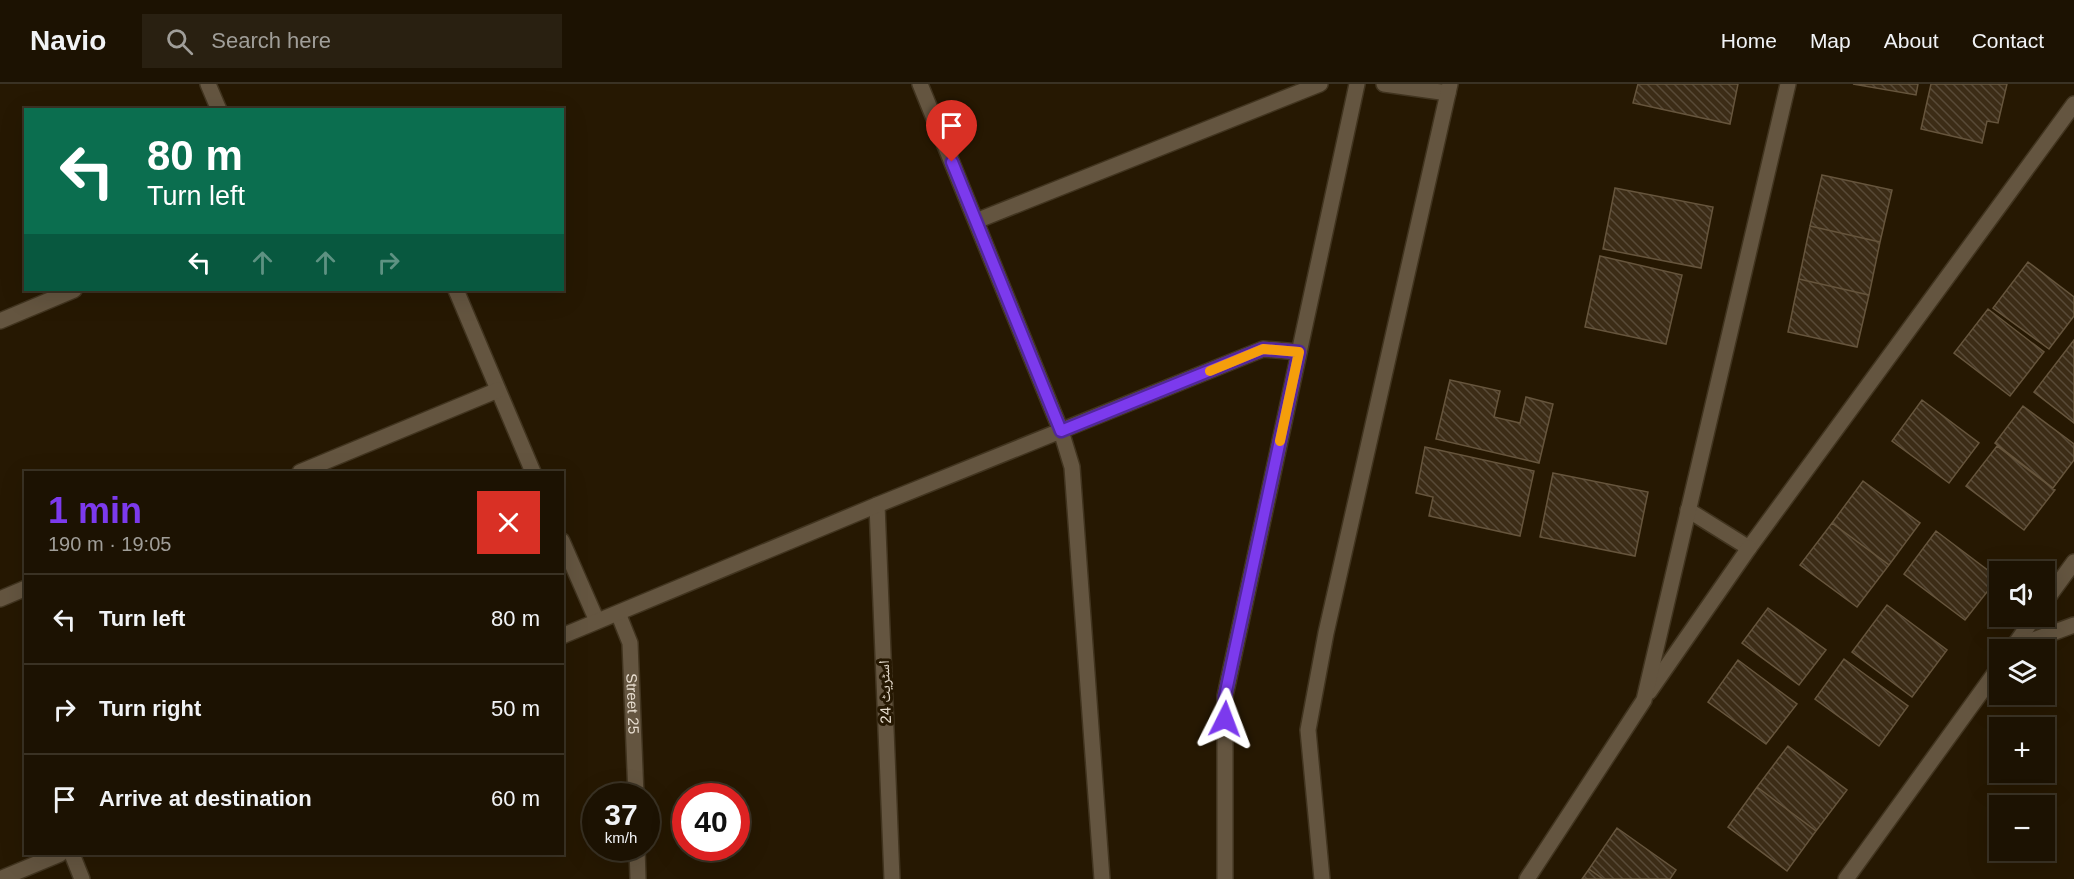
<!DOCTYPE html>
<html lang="en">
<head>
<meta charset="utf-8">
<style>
  body { margin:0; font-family:Arial,"Noto Naskh Arabic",sans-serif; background:#292011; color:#f1f3f6; height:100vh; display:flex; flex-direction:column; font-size:22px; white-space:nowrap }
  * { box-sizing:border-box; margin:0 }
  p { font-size:20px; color:#a09e99 }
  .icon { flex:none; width:33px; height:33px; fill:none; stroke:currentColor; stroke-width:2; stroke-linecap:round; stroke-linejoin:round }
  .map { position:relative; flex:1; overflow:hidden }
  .side { position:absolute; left:24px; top:387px; width:540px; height:384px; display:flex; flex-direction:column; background:#1c1202; border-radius:0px; box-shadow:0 6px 24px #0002,0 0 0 2px #3a3224 }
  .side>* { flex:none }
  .guide { position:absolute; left:24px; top:24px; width:540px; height:183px; border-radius:0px; box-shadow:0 6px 24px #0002,0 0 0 2px #3a3224; background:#0b6e4f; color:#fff; overflow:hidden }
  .fabs { position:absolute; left:1989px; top:477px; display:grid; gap:12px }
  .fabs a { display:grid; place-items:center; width:66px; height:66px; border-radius:0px; background:#1c1202; box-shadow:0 6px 24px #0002,0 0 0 2px #3a3224; font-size:30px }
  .speed { position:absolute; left:582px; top:699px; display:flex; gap:12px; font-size:30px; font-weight:700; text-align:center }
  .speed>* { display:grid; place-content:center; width:78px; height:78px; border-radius:50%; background:#1c1202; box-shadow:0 6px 24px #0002,0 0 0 2px #3a3224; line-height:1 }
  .speed small { font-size:15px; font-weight:400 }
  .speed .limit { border:9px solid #d22; background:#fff; color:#111 }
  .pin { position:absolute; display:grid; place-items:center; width:51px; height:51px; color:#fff; margin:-62px -26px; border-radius:50% 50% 50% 0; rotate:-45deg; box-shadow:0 0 6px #0007 }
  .pin .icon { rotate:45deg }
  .me { position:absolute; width:66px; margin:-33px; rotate:3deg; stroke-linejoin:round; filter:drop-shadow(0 0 4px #0008) }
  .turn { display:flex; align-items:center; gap:21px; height:126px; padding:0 24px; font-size:27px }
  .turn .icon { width:78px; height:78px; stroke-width:2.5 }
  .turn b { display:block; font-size:42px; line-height:51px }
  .lanes { display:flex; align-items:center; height:57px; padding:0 24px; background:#0003; justify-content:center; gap:30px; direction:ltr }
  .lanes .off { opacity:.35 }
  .round { display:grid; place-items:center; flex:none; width:63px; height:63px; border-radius:0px; background:#292011 }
  .headline { display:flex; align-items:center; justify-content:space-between; height:102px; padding:0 24px }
  h1 { font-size:36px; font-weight:700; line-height:45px; color:#7c3aed }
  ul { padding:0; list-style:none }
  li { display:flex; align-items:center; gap:18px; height:90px; padding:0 24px; border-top:2px solid #3a3224 }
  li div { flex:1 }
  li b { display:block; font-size:22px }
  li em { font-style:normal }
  header { display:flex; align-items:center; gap:36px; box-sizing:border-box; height:84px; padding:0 30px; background:#1c1202; border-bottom:2px solid #3a3224 }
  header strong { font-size:28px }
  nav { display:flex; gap:33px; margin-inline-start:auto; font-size:21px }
  .search { width:420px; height:54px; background:#292011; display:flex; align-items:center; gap:15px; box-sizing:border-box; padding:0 21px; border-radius:0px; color:#a09e99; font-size:22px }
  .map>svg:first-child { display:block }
  .building { fill:url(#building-back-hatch); stroke:#66553d; stroke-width:1.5 }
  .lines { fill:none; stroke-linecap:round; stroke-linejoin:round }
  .minor-casing { stroke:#41341f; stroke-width:18 }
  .minor { stroke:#645540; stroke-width:15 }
  .route-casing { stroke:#51269a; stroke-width:15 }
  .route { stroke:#7c3aed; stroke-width:10 }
  .slow { stroke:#f59e0b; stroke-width:10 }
  .labels { text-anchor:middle; stroke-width:6; stroke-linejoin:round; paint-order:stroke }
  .street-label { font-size:15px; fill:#e8ded0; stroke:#261802 }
</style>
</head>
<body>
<header>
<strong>Navio</strong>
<div class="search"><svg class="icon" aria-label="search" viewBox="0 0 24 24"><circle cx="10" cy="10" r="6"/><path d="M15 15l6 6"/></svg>Search here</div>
<nav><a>Home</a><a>Map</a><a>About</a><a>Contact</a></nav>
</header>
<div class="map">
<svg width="2074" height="795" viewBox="0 0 2074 795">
  <defs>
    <pattern id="building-back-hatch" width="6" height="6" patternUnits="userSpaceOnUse" patternTransform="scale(1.5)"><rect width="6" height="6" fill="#3c2c16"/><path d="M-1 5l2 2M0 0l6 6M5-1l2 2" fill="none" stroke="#584a37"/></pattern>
  </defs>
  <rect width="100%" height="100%" fill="#261802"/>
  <path class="building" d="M1638,0H1738L1730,40L1633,19Z
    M1853,0H1918L1916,11Z
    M1931,0H2007L1998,39L1987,37L1982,59L1921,45Z
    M1822,91L1892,106L1880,158L1810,142Z
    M1615,104L1713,123L1701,184L1603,165Z
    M1810,142L1880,158L1869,211L1799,195Z
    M1600,172L1682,191L1666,260L1585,243Z
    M2028,178L2074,213V232L2049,265L1993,224Z
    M1799,195L1869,211L1857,263L1788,248Z
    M1988,225L2044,268L2010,312L1954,269Z
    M2074,256V339L2034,308Z
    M1450,296L1500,307L1494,333L1520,339L1526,313L1553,320L1539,379L1436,355Z
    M1922,316L1979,359L1949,399L1892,357Z
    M2023,322L2074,360V376L2053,404L1995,359Z
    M1997,362L2055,406L2024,446L1966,402Z
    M1425,363L1534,387L1520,452L1429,432L1433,413L1416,409Z
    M1553,389L1648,408L1635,472L1540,453Z
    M1863,397L1920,439L1889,481L1832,439Z
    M1832,439L1889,481L1857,523L1800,481Z
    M1936,447L1998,494L1965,536L1904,490Z
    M1887,521L1947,566L1912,613L1852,568Z
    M1768,524L1826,566L1799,601L1742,559Z
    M1844,575L1908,622L1879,662L1815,615Z
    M1738,576L1797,620L1766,660L1708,618Z
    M1788,662L1847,706L1816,747L1757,703Z
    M1757,703L1816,747L1787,787L1728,743Z
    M1617,744L1676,786L1670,795H1603L1589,785Z
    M1589,785L1603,795H1582Z"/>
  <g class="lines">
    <g class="minor-casing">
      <g id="minor">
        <path d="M208,0L219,26"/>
        <path d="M920,0L1061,347L1072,383L1102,795"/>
        <path d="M1384,0L1448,9"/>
        <path d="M976,137L1320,0"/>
        <path d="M456,206L533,388"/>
        <path d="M0,237L74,206"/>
        <path d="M300,388L498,306"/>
        <path d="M877,421L892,795"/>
        <path d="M1688,426L1749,464L2074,20"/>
        <path d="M562,457L597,537"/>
        <path d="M0,515L26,504"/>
        <path d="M2044,519L2074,478"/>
        <path id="s1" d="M618,529L630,559L636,712"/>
        <path d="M562,552L877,421L1263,265L1299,268"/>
        <path d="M2013,563L2035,532"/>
        <path d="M2014,563L2074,541"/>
        <path d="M1649,608L1749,464"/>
        <path d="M637,764L638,795"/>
        <path d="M72,770L82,795"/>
        <path d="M0,795L60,770"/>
        <path d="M1225,795V612L1357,0"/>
        <path d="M1322,795L1308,646L1326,549L1450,0"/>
        <path d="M1527,795L1644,616L1788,0"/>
        <path d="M1846,795L2000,582"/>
      </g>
    </g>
    <use href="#minor" class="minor"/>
  </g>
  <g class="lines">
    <g class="route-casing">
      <path id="route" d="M952,78L1061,347L1263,265L1299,268L1225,612V635"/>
    </g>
    <use href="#route" class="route"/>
    <path class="slow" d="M1210,287L1263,265L1299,268L1280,357"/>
  </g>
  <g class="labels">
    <g class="street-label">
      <text transform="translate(885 608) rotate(-92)" y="5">اسٹریٹ 24</text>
      <text dy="5" stroke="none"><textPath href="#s1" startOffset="93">Street 25</textPath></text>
    </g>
  </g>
</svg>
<div class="fabs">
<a><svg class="icon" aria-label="sound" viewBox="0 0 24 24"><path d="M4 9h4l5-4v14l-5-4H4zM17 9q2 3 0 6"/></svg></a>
<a><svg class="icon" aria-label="layers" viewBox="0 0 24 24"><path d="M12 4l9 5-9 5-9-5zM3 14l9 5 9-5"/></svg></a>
<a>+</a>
<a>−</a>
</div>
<div class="speed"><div>37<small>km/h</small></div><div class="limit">40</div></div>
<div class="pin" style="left:952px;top:78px;background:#d93025"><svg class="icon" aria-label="arrive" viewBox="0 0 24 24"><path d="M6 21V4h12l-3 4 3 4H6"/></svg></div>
<svg class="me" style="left:1225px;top:635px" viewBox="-20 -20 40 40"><path d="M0-17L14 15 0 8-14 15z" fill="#7c3aed" stroke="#fff" stroke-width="4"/></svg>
<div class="guide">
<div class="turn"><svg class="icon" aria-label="left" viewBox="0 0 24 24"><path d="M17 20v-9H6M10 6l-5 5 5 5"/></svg><div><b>80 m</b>Turn left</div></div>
<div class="lanes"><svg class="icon" aria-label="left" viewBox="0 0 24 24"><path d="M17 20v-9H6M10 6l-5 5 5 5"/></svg><svg class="icon off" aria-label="ahead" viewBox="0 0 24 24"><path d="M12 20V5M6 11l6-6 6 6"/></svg><svg class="icon off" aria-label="ahead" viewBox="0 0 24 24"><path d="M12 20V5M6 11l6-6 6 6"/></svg><svg class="icon off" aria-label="right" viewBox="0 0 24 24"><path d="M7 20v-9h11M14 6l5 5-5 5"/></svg></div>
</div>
<section class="side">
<div class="headline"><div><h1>1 min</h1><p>190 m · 19:05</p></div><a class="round" style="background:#d93025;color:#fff"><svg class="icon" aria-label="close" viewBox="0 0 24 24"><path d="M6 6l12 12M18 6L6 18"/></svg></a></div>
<ul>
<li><svg class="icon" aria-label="left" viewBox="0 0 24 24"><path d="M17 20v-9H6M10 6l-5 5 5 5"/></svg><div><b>Turn left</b></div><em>80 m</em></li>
<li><svg class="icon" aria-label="right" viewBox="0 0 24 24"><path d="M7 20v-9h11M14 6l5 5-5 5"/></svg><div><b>Turn right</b></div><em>50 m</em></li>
<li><svg class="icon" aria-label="arrive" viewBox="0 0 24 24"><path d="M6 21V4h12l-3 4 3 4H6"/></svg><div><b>Arrive at destination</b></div><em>60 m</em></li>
</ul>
</section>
</div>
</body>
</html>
